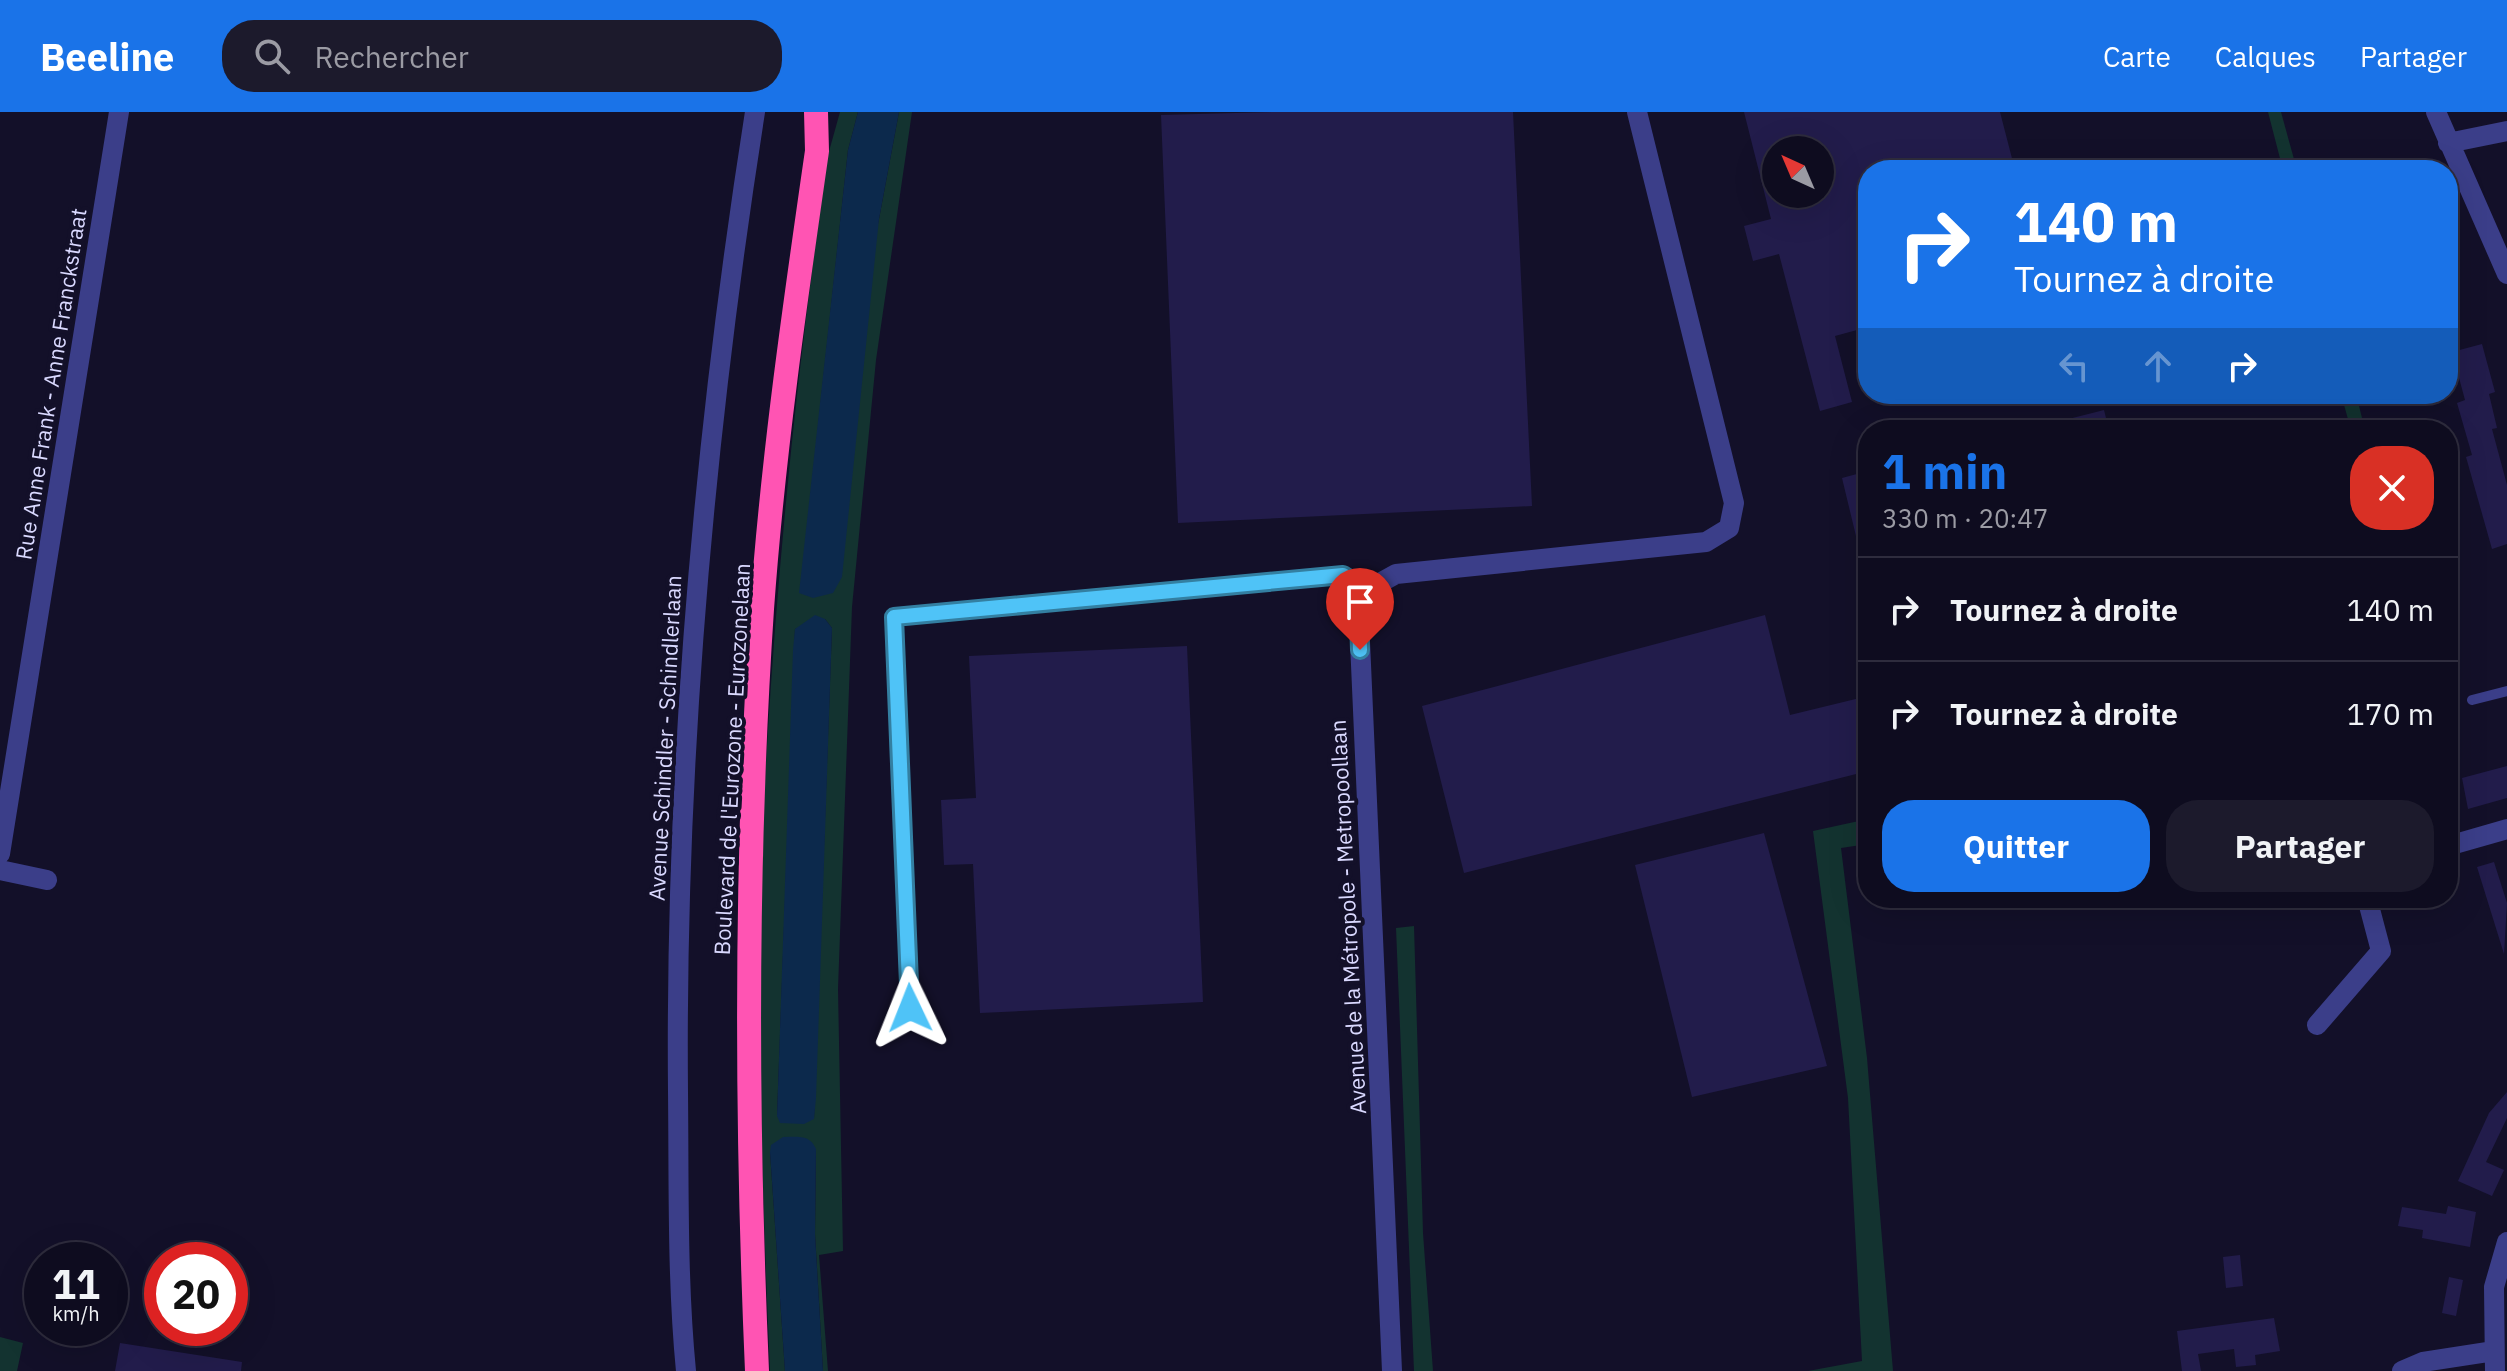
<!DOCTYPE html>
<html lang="fr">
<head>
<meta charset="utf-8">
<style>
  body { margin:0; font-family:"IBM Plex Sans",sans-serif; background:#1c1a2c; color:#f1f3f6; height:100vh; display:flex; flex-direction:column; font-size:30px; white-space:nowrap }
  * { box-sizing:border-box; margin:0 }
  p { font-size:26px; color:#9b9ba4 }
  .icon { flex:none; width:44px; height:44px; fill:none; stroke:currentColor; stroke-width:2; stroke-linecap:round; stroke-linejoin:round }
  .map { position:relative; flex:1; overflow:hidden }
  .sheet { position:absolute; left:1858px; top:308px; width:600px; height:488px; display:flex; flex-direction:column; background:#0e0c1f; border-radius:32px; box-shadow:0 8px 32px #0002,0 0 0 2px #2e2c3d }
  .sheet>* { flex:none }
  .banner { position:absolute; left:1858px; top:48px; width:600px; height:244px; border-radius:32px; box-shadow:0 8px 32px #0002,0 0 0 2px #2e2c3d; background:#1a73e8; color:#fff; overflow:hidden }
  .needle { width:52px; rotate:316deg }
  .buttons { position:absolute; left:1762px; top:24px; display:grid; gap:16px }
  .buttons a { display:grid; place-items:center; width:72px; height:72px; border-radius:50%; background:#0e0c1f; box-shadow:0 8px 32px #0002,0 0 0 2px #2e2c3d; font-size:40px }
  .speed { position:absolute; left:24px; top:1130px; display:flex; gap:16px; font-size:40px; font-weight:700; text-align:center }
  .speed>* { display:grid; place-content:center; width:104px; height:104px; border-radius:50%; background:#0e0c1f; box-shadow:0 8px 32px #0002,0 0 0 2px #2e2c3d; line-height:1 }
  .speed small { font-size:20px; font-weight:400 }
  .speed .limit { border:12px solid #d22; background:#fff; color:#111 }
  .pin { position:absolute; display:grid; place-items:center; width:68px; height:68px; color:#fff; margin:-82px -34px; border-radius:50% 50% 50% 0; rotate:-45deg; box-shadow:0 0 8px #0007 }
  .pin .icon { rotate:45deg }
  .me { position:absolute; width:88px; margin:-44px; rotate:358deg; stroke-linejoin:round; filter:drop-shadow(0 0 6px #0008) }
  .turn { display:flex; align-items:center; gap:28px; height:168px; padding:0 24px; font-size:36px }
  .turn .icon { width:104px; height:104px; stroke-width:2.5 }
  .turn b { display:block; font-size:56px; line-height:68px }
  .lanes { display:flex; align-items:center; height:76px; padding:0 24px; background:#0003; justify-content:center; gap:40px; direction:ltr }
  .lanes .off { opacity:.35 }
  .round { display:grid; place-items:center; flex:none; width:84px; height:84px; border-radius:32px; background:#1c1a2c }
  .head { display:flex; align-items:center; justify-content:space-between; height:136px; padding:0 24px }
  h1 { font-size:48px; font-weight:800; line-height:60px; color:#1a73e8 }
  .action { display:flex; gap:16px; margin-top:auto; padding:16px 24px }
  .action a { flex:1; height:92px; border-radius:32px; background:#1a73e8; color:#fff; font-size:32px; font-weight:800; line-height:92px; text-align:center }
  .action a+a { background:#1c1a2c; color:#f1f3f6 }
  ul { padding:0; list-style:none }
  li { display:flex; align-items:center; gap:24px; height:104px; padding:0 24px; border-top:2px solid #2e2c3d }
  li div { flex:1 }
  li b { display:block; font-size:30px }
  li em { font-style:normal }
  header { display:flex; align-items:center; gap:48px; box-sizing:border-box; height:112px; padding:0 40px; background:#1a73e8; color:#fff }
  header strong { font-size:38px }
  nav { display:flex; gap:44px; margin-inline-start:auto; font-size:28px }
  .search { width:560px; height:72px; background:#1c1a2c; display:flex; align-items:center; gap:20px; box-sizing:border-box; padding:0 28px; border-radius:32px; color:#9b9ba4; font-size:30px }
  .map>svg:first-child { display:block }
  .green { fill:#133330; fill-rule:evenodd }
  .water { fill:#0c294c }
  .building { fill:#221c4b; fill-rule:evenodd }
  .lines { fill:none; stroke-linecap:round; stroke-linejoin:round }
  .lane { stroke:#3b3e89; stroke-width:10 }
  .street { stroke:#3b3e89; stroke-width:20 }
  .highway { stroke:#ff54b3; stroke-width:24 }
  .route-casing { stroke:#337fa1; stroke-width:20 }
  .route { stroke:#4fc3f7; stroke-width:14 }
  .labels { text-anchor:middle; stroke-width:8; stroke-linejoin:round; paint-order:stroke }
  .street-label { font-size:22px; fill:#dad9ff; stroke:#131029 }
</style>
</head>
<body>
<header>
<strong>Beeline</strong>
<div class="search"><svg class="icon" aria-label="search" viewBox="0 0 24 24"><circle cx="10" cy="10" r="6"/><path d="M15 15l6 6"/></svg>Rechercher</div>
<nav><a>Carte</a><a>Calques</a><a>Partager</a></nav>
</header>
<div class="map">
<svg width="2507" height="1259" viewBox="0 0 2507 1259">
  <rect width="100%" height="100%" fill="#131029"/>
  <path class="green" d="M840,0H858L848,38L800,481L879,107L899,0H912L876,248L852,495L838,877L843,1139L819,1143L828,1259H823L815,1122L816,1037L770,1040L785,1259H770C761,1051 754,842 767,634C779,436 799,240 828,43ZM825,507L832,516L814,1006L777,1004L795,517Z
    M2268,0H2281L2297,58H2283Z
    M2341,282H2356L2365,318H2351Z
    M1868,707V732L1841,736L1867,946L1893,1259H1808L1862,1249L1848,986L1813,719Z
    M1414,814L1423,1121L1433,1259H1414L1396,816Z
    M0,1225L23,1231L17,1259H0Z"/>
  <path class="water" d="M858,0H899L879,107L842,465L833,481L813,486L799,481L848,38Z
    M815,503L825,507L832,516L816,986L814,1007L804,1012L780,1011L777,1004L793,538L795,517Z
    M783,1025C797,1025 810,1022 816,1037L815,1122L823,1259H785L770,1040L771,1033Z"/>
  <path class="building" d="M1274,0H1513L1532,394L1178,411L1161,3Z
    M1744,0H2000L2015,58H1868V215L1835,224L1852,290L1820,299L1779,142L1753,149L1744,114L1771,107ZM1776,38H1820V82H1776Z
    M2482,232L2495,280L2489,282L2497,316L2492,317L2507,373V432L2492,437L2466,345L2472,343L2457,291L2465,288L2452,240Z
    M2104,298L2109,318H2046L2045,313Z
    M1868,359V448L1862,449L1842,366Z
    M1765,503L1790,603L1868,584V659L1464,761L1422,594Z
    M1187,534L1203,890L980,901L973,752L944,753L941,688L976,686L969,544Z
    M2507,654V686L2468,697L2462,666Z
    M1764,721L1827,954L1692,985L1635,753Z
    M2494,750L2507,791L2504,842L2477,755Z
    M2507,980V1006L2486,1050L2504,1058L2492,1084L2458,1069L2489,1001Z
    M2448,1094L2476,1100L2470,1135L2422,1126L2423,1118L2398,1114L2402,1095L2446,1102Z
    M2240,1143L2243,1174L2226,1176L2223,1145Z
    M2449,1165L2463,1168L2456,1204L2442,1201Z
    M2274,1206L2280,1239L2255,1243L2256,1253L2236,1255L2234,1237L2198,1242L2201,1259H2182L2177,1219Z
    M120,1231L242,1250L241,1259H115Z"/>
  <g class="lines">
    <path class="lane" d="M2472,588L2507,579
      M910,896L894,505L1343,463L1367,478"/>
    <path class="street" d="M2436,0L2507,162
      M2448,31L2507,19
      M2448,734L2507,717
      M0,742L119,0
      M0,758L47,768
      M2317,913L2381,839L2367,786
      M686,1259C677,1167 679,1072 678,980C675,652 704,324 755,0
      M1392,1259L1359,507L1367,478L1396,462L1706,430L1729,416L1734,391L1637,0
      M2402,1259L2423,1250L2494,1239
      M2495,1259L2494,1175L2507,1130"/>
    <path class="highway" d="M757,1259C746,1005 745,751 762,497C773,344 795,191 817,39L816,0"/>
  </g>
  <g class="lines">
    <g class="route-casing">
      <path id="route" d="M910,896L894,505L1343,463L1367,478L1359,507L1360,538"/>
    </g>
    <use href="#route" class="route"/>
  </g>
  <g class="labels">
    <g class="street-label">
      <text transform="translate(51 272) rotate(-81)" y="8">Rue Anne Frank - Anne Franckstraat</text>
      <text transform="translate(665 626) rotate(-87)" y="8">Avenue Schindler - Schindlerlaan</text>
      <text transform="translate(732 647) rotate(-87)" y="8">Boulevard de l'Eurozone - Eurozonelaan</text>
      <text transform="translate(1348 805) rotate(-93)" y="8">Avenue de la Métropole - Metropoollaan</text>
    </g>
  </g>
</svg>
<div class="buttons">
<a><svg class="needle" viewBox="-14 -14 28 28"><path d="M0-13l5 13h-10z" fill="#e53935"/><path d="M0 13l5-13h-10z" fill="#9b9ba4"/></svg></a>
</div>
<div class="speed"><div>11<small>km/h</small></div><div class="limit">20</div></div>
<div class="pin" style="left:1360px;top:538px;background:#d93025"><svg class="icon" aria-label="arrive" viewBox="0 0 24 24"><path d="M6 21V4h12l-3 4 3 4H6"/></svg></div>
<svg class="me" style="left:910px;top:896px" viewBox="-20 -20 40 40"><path d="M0-17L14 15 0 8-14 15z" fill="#4fc3f7" stroke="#fff" stroke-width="4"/></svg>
<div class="banner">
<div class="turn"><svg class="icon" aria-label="right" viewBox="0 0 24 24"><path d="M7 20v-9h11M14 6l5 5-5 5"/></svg><div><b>140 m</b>Tournez à droite</div></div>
<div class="lanes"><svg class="icon off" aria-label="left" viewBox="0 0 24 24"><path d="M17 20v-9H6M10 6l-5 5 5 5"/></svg><svg class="icon off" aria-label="ahead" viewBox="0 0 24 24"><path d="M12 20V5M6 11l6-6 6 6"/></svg><svg class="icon" aria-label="right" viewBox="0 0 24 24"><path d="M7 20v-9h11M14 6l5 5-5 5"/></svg></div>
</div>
<section class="sheet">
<div class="head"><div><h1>1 min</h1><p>330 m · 20:47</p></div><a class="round" style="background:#d93025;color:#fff"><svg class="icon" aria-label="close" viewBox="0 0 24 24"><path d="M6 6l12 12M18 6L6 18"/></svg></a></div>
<ul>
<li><svg class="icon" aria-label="right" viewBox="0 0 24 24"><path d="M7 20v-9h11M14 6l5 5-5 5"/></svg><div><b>Tournez à droite</b></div><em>140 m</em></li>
<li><svg class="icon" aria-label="right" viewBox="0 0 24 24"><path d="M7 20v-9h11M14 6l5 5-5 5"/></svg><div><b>Tournez à droite</b></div><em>170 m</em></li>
</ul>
<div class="action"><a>Quitter</a><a>Partager</a></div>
</section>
</div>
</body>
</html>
